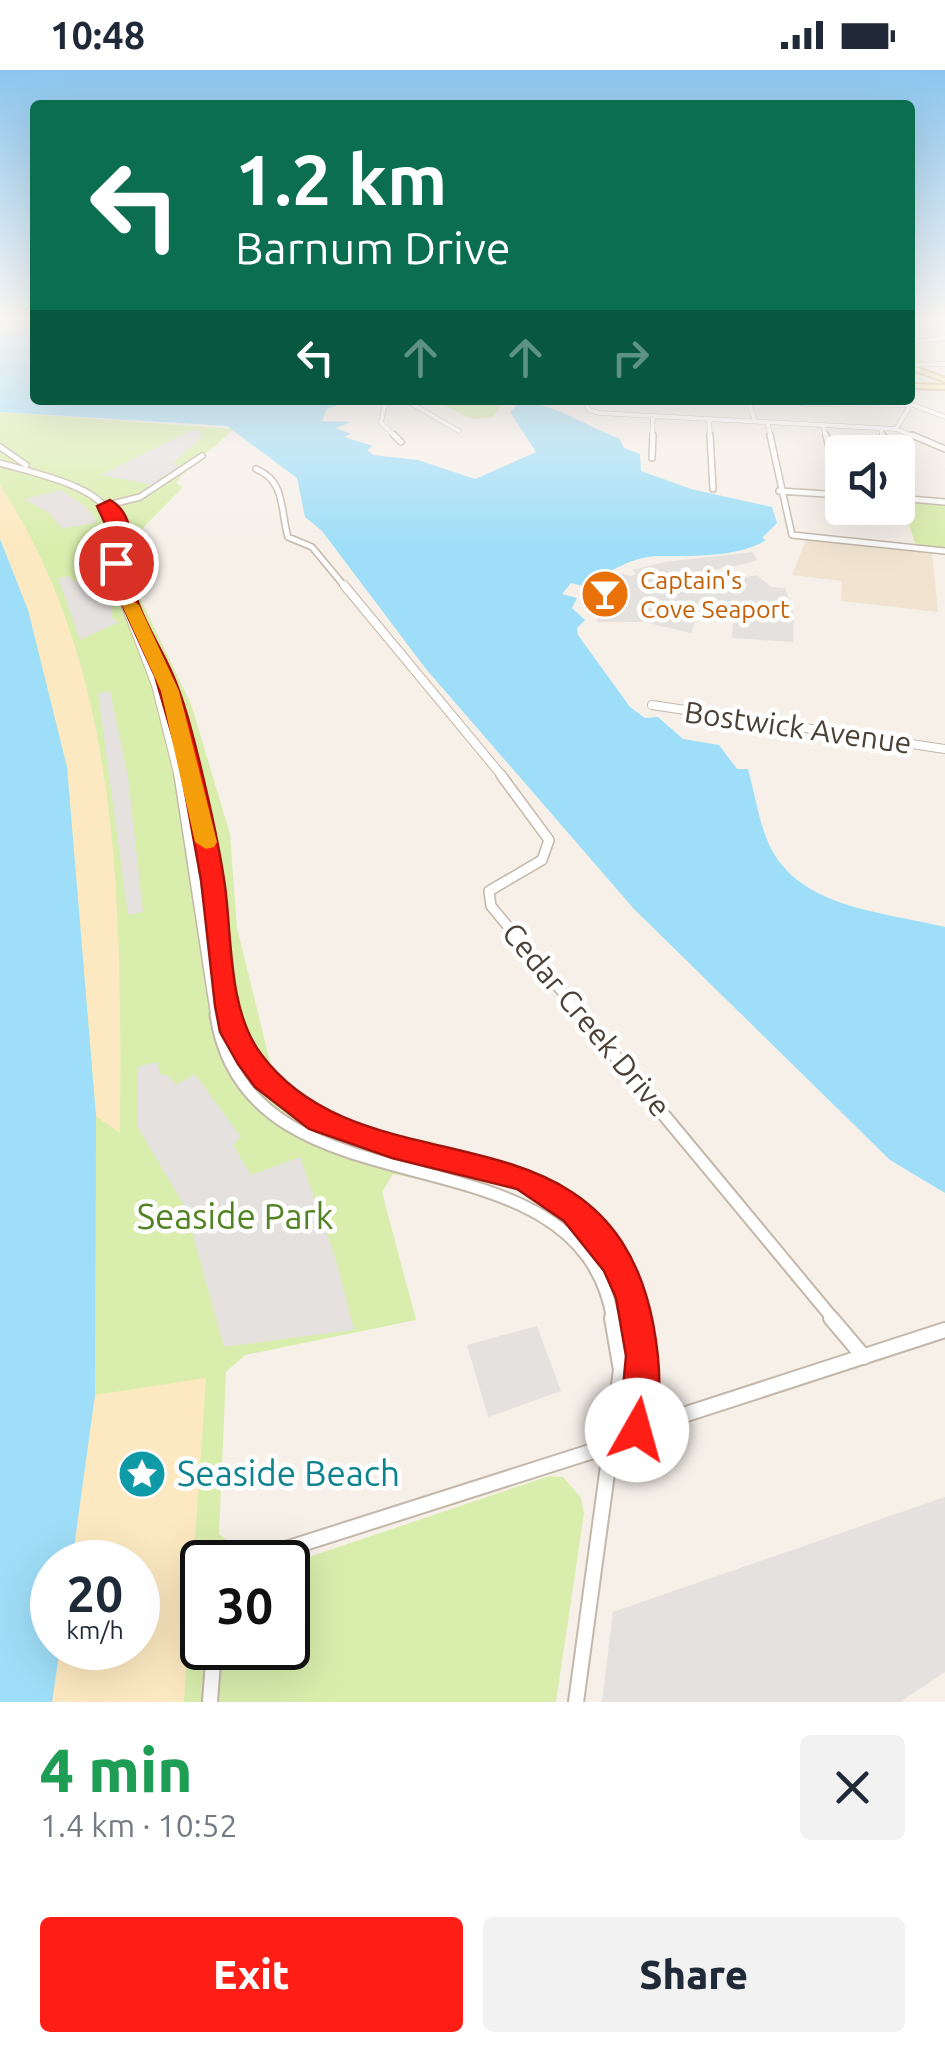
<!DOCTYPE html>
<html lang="en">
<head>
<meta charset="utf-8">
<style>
  body { margin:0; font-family:Ubuntu,sans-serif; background:#f2f2f3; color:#1f2937; height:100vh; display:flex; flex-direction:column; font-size:38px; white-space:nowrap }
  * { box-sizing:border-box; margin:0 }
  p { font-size:32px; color:#747a83 }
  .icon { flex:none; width:55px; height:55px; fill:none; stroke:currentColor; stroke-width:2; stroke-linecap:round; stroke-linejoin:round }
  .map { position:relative; height:1632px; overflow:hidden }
  .sheet { display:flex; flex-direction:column; background:#fff; flex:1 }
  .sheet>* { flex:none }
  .banner { position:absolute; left:30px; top:30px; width:885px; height:305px; border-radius:10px; box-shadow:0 10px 40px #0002; background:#0b6e4f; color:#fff; overflow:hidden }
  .tools { position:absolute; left:825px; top:365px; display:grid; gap:20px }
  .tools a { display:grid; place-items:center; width:90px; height:90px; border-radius:10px; background:#fff; box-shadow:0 10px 40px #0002; font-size:50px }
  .speed { position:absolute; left:30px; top:1470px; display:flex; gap:20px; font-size:50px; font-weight:700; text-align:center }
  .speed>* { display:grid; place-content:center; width:130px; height:130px; border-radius:50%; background:#fff; box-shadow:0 10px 40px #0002; line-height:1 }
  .speed small { font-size:25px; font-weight:400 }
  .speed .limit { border:5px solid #111; border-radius:15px; background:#fff; color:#111 }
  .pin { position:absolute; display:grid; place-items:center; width:85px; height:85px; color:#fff; margin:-42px; border:5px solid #fff; border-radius:50%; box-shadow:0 2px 10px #0007 }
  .me { position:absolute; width:110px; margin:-55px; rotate:7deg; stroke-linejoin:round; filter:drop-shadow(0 0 8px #0008) }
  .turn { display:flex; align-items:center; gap:35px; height:210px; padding:0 40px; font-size:45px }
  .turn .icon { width:130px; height:130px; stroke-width:2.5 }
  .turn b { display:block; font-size:70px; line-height:85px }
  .lanes { display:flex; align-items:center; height:95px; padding:0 40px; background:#0003; justify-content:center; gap:50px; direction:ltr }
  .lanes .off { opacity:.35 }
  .round { display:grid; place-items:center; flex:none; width:105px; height:105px; border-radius:10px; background:#f2f2f3 }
  .summary { display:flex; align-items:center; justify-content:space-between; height:170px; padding:0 40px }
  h1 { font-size:60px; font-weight:800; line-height:75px; color:#1e9e55 }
  .action { display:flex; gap:20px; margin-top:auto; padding:20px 40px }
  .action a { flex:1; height:115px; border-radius:10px; background:#ff1e16; color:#fff; font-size:40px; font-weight:800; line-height:115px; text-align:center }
  .action a+a { background:#f2f2f3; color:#1f2937 }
  .status { display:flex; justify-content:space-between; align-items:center; height:70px; padding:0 50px; background:#fff; direction:ltr }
  .status svg { height:28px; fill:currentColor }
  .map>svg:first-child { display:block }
  .education { fill:#f0e4d1 }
  .green { fill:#d9eead }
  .sand { fill:#fde9c1 }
  .parking { fill:#e4e1de }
  .water { fill:#9fdef8 }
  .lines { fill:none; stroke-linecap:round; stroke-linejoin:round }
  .street-far5-casing { stroke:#c3b7aa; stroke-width:5 }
  .street-far4-casing { stroke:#c3b7aa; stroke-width:8 }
  .street-far3-casing { stroke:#c3b7aa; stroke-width:10 }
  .street-far2-casing { stroke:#c3b7aa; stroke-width:12 }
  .street-far1-casing { stroke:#c3b7aa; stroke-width:15 }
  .street-casing { stroke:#c3b7aa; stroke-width:18 }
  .secondary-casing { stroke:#dec296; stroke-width:4 }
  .street-far5 { stroke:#fff; stroke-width:4 }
  .street-far4 { stroke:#fff; stroke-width:5 }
  .street-far3 { stroke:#fff; stroke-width:8 }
  .street-far2 { stroke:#fff; stroke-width:9 }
  .street-far1 { stroke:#fff; stroke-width:11 }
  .street { stroke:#fff; stroke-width:14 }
  .secondary { fill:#ffecc9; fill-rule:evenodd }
  .route { fill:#ff1e16; stroke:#a6140e; stroke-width:2.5 }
  .slow { fill:#f59e0b }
  .labels { text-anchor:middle; stroke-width:9; stroke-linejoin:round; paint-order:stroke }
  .far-food-label { font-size:25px; fill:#c56008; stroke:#fff; text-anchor:start }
  .street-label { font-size:30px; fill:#4a4036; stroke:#fff }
  .near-park-label { font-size:35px; fill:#528322; stroke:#fff }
  .near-culture-label { font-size:35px; fill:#0d838f; stroke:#fff; text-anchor:start }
</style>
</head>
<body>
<div class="status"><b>10:48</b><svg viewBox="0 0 49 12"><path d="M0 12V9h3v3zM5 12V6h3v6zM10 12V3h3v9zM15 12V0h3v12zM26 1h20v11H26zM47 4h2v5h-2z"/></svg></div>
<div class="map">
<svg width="945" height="1632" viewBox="0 0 945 1632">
  <rect width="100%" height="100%" fill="#f6f0e9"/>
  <path class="education" d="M807,468L932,482L938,542L841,531L842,511L792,505Z"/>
  <path class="green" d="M434,330H525L504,332L492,348L472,349Z
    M0,342L234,359L183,404L176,413L183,417L137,464V522L191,634L230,764L237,858L271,996L308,1031L374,1063L436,1072L432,1112L393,1104L382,1122L416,1250L245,1285L226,1302L219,1464L253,1492H202V1578H288V1494L549,1406L563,1407L581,1428L584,1443L556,1632H52L60,1578H138V1492H72L95,1325L28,540L0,469Z
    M900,430L945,434V478L916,475Z"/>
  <path class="sand" d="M0,415C125,606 121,843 120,1063L96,1046L67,697L28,540L0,469Z
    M206,1308L184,1632H52L60,1578H138V1492H72L95,1325Z"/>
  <path class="parking" d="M192,360L201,361V368L173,393L184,398L159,416L101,405Z
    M61,420L86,437L96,449L94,453L62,459L49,443L24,429Z
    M753,482L757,490L746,494L675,507L686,519L757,505L771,517L785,518L794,544L793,572L732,568L733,547L698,545L691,563L644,552H597L600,539L619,519L609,513L620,503L630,506L636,504L632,500L665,492Z
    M101,505L102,521H108L110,526L104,528L111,530L112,548L119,552L80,570L58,508L69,506L74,512Z
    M110,621L128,707L143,842L128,845L98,624Z
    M157,992L160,1004L169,1006L176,1015L195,1004L241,1067L233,1075L251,1105L300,1087L336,1190L354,1260L224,1277L185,1137L138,1058L137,997Z
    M537,1256L561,1321L488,1347L467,1275Z
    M945,1427V1602L900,1632H602L613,1542Z"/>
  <path class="water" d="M0,248H35V330H352L327,339L322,351L350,352L336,358L351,364L344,367L373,376L367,380L373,385L418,390L475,409L536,382L510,342L519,333C553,331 586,357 619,368L624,378L640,384L641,401L691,419L772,437L777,453L762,468L766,470C739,487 696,486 660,486C633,486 607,502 586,517L571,513L562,524L577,528L572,538L585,550L577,558L578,565L630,637L645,648L658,647L683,669L719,675L737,699H748C754,721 758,746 766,767C792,838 880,841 945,857V1123L890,1090L634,839L426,599L322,461L305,447L297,408L227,356L0,342Z
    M0,469L28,540L67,697L96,1046L95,1325L72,1492H52V1578H60L52,1632H0Z"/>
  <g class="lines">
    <g class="street-far5-casing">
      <path id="street-far5" d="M910,255L945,250
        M910,272L945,268
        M910,295L945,294
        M391,330L384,337L381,353L397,368
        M405,330L459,361
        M585,330L589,340L599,343L896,359
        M748,330L755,351
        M900,330L945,347
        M803,334L912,335
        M910,336L896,359L918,368
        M709,349L710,368
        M767,352L771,368
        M823,355L826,368
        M880,358L884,368
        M652,368L653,346"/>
    </g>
    <g class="street-far4-casing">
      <path id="street-far4" d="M394,365L401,372
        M710,365L713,419
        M770,365L792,465L945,481
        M826,365L840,425
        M883,365L889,382
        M912,365L945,379
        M0,377L26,395
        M652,388L653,365
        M0,393C29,402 99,415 112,447C119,466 117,497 119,518
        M256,399C286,411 280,440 288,467L312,477L346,518
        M898,406L906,428
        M779,421L842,425
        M898,428L945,432
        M104,436L140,427L202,386
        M114,440L121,460L125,518"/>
    </g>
    <g class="street-far3-casing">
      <path id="street-far3" d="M118,515L156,615L179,707
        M125,515L169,619L194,707
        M344,515L503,707
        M652,635L945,679"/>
    </g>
    <g class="street-far2-casing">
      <path id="street-far2" d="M179,705L216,947
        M193,705L232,947
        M501,705L549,770L542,790L489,821L491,836L583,947"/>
    </g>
    <g class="street-far1-casing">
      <path id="street-far1" d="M216,945C249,1159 579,1044 613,1250
        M231,945C286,1146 582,1012 636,1250
        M581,945L834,1250"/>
    </g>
    <g class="street-casing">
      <path id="street" d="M635,1248L641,1308L637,1360
        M831,1248L864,1287
        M245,1492L615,1374L637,1360L945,1260
        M210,1632L214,1578
        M576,1632L621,1300L612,1248"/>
    </g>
    <g class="secondary-casing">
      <path id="secondary" d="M910,295L945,308V312L910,299Z
        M910,314L945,315V319L910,318Z"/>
    </g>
    <use href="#street-far5" class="street-far5"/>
    <use href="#street-far4" class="street-far4"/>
    <use href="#street-far3" class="street-far3"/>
    <use href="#street-far2" class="street-far2"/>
    <use href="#street-far1" class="street-far1"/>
    <use href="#street" class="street"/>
    <use href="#secondary" class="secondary"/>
  </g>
  <linearGradient id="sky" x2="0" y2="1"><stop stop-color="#8bc5ee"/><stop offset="0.52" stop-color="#fbf8f5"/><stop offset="1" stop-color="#fbf8f5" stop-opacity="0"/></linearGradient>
  <rect width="945" height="477" fill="url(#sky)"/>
  <path class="route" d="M110,430C143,447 128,506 139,535C148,559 162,580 172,603C184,630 192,662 199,690C209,731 219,774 225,816C232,868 228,940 261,984C367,1127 607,1021 653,1253C660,1290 664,1337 649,1372L637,1377L624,1372L619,1360L626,1286L616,1228L604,1201L564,1151L517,1119L392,1088L309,1059L255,1017L238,994L220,962L215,936L201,810L179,689L155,606L121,532L118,497L109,493L108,460L97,436Z"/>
  <path class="slow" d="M131,530L139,535L179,621L217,772L214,777L206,779L195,772L161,621L122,535Z"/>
  <defs>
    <g id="bar-disc" transform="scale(2.5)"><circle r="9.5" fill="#e8710a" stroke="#fff"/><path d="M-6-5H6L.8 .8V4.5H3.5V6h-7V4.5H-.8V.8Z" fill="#fff"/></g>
    <g id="sight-disc" transform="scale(2.5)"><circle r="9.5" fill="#0f9aa8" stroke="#fff"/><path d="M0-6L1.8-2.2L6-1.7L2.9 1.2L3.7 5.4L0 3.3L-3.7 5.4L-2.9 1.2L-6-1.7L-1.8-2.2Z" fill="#fff"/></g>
  </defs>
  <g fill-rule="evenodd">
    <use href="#bar-disc" x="605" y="524"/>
    <use href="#sight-disc" x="142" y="1404"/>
  </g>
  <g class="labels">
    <g class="far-food-label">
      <text x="640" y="519">Captain's<tspan x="640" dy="29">Cove Seaport</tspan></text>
    </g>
    <g class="street-label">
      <text transform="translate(798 658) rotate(8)" y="10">Bostwick Avenue</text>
      <text transform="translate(586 950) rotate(50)" y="10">Cedar Creek Drive</text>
    </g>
    <g class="near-park-label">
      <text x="235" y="1159">Seaside Park</text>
    </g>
    <g class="near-culture-label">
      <text x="177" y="1416">Seaside Beach</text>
    </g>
  </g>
</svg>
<div class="tools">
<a><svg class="icon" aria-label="sound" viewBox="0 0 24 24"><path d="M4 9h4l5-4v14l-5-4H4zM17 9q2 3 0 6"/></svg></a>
</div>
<div class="speed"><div>20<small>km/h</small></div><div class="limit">30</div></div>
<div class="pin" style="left:116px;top:493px;background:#d93025"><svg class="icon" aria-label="arrive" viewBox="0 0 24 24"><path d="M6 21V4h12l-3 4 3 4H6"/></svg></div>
<svg class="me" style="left:637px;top:1360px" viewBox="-20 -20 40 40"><circle r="19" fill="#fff"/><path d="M0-13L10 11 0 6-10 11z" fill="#ff1e16"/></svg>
<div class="banner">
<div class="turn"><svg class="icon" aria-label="left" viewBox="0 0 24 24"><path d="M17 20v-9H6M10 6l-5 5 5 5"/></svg><div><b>1.2 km</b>Barnum Drive</div></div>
<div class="lanes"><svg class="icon" aria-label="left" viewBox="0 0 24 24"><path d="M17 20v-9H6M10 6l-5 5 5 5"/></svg><svg class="icon off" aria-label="ahead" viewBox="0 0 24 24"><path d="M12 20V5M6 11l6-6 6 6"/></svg><svg class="icon off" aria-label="ahead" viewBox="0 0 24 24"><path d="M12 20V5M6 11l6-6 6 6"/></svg><svg class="icon off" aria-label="right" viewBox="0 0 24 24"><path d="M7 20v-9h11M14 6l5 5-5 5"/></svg></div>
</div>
</div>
<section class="sheet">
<div class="summary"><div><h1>4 min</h1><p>1.4 km · 10:52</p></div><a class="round"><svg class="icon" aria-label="close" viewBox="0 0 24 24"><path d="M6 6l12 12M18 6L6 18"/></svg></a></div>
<div class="action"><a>Exit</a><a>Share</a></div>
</section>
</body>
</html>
